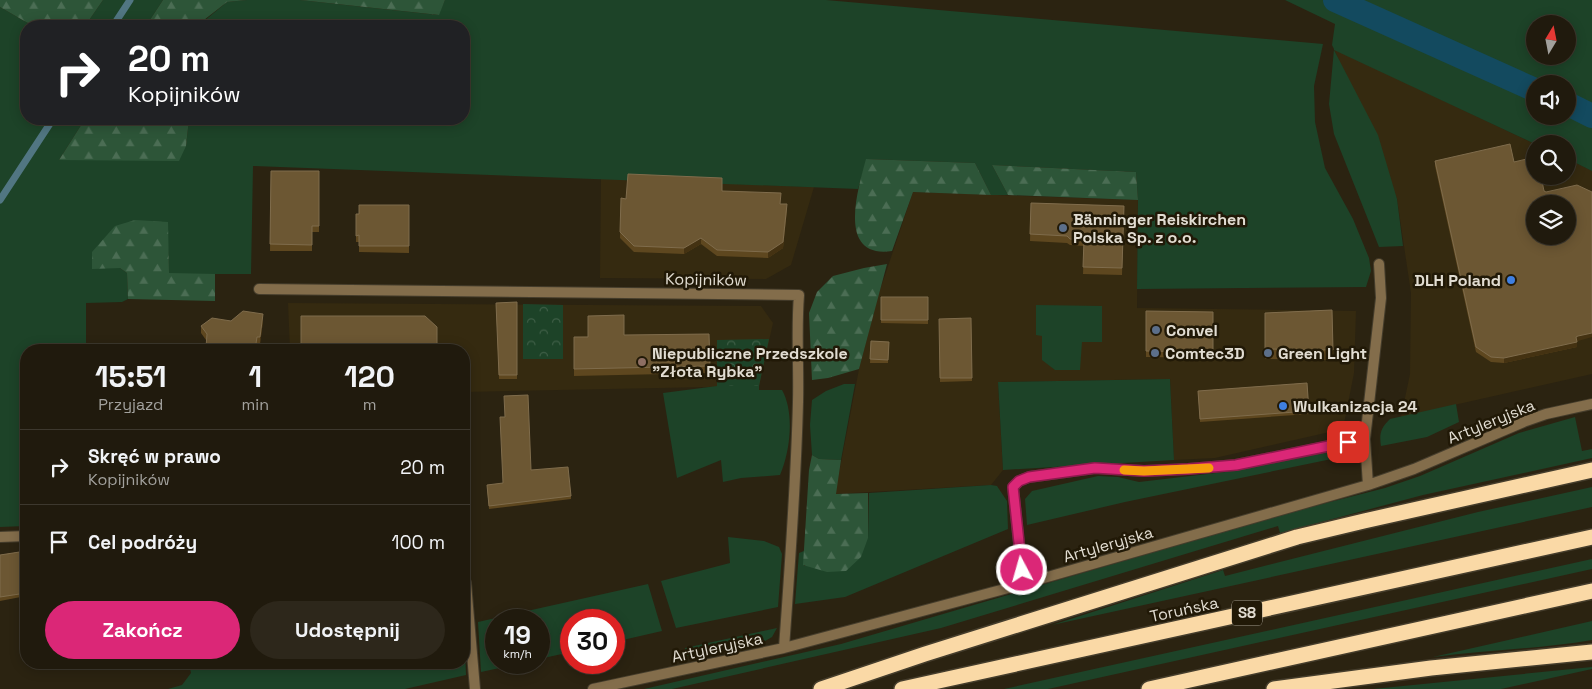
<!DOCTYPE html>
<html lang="pl">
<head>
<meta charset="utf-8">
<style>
  body { margin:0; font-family:"Space Grotesk",sans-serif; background:#2d271b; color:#f1f3f6; height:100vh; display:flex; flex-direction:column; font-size:19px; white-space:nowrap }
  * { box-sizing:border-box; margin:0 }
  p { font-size:16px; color:#a2a19d }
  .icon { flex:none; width:28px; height:28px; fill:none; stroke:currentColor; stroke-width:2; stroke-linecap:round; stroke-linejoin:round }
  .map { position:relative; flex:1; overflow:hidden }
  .details { position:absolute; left:20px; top:344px; width:450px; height:325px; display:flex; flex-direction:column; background:#201a0d; border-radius:20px; box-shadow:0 2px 12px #0003,0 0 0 1px #3d382e }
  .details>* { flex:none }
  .banner { position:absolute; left:20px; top:20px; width:450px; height:105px; border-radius:20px; box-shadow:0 2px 12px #0003,0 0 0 1px #3d382e; background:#202124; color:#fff; overflow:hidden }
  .needle { width:32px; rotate:10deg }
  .fabs { position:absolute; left:1526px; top:15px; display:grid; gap:10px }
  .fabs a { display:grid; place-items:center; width:50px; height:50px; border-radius:50%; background:#201a0d; box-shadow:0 2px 12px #0003,0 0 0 1px #3d382e; font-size:25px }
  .speed { position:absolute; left:485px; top:609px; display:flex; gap:10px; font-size:25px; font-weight:700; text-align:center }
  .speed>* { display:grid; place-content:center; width:65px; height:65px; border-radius:50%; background:#201a0d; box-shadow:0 2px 12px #0003,0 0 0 1px #3d382e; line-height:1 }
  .speed small { font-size:12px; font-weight:400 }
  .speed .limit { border:8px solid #d22; background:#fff; color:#111 }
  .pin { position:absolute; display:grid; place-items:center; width:42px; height:42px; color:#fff; margin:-21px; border-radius:10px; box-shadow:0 2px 8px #0006 }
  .me { position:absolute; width:55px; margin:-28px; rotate:354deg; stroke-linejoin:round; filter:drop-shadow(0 0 4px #0008) }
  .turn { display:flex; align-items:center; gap:18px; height:105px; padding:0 25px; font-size:22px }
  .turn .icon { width:65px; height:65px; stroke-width:2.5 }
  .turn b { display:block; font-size:35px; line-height:42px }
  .eta { display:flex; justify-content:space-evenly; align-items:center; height:85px; text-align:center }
  .eta b { font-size:30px; font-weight:700; line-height:35px }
  .primary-button { display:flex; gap:10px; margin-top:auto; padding:10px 25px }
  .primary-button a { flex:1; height:58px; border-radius:30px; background:#db2777; color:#fff; font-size:20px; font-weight:700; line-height:58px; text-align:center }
  .primary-button a+a { background:#2d271b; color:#f1f3f6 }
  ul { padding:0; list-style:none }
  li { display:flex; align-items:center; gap:15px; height:75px; padding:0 25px; border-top:1px solid #3d382e }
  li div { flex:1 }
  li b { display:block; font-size:19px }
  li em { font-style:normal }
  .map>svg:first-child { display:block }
  .built { fill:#352a10; fill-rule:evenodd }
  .grass { fill:#1d4328; fill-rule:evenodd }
  .forest { fill:url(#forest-firs) }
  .park { fill:url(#park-crowns) }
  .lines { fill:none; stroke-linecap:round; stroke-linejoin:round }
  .stream { stroke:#517682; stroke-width:7 }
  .canal { stroke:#134a5f; stroke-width:24 }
  .street-casing { stroke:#453d2c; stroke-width:12 }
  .highway-casing { stroke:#453d2c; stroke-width:18 }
  .street { stroke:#836d4b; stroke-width:10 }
  .highway { stroke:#fad9a6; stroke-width:15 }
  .wall { fill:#5e471f }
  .shaded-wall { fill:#443212 }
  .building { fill:#6c5733; stroke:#7f6c4c; fill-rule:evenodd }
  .route-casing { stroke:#8e194d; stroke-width:12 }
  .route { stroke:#db2777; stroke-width:9 }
  .slow { stroke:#f59e0b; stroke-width:9 }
  .service-dot { fill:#5c6f8a; stroke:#211907; stroke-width:2 }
  .shop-dot { fill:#3f7fe0; stroke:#211907; stroke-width:2 }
  .education-dot { fill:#8d6e63; stroke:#211907; stroke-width:2 }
  .labels { text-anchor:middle; stroke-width:5; stroke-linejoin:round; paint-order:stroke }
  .shield { fill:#211907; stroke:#a8a295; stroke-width:1 }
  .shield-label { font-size:15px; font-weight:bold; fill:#e2ddd2 }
  .poi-label { font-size:16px; font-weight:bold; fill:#e2ddd2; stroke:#211907; text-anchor:start }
  .street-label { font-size:16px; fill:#e2ddd2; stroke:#211907 }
</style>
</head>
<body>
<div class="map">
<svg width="1592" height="689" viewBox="0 0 1592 689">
  <defs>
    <pattern id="forest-firs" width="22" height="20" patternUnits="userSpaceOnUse" patternTransform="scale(1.25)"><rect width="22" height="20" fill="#2d5538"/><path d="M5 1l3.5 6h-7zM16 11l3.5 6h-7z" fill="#4b6d54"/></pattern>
    <pattern id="park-crowns" width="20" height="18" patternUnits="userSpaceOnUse" patternTransform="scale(1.25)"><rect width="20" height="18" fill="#1d4328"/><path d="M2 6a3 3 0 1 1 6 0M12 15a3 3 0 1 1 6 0" fill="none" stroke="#3e5e46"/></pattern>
  </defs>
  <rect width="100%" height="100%" fill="#2b2311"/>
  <path class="built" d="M1334,49L1535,144V176H1568V159L1592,171V374L1401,417L1410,374L1411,293L1397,199ZM1535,204H1568V236H1535Z
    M601,178L628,180L814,187L791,265L766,279L600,278Z
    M913,192L1138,200L1137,308L1356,311L1354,373L1343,429L1215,458L1174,460L1170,379L998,382L1003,470L991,485L835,494L859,369L878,296Z
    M288,303L761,306L773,323L759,386L464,392V350H290Z"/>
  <path class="grass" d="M103,0H163L146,26H85Z
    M247,0H300L438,15L445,0H826L1323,44L1314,86L1315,122L1325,168L1353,219L1369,258L1371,271L1366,287L1137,289L1138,200L1136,172L992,165L1008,195H991L975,163L867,159L858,189L253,166L251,274H169L167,222L93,268H120L127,273L128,299L122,302L86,303V350H26V526L0,527V7L33,26H26V119H85L59,160L186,146L189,119H464V26H203L204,21L227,2Z
    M1285,0H1592V171L1568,159V144H1535L1334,50L1378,135L1397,199L1403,246L1379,247L1334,134L1329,104L1334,49L1332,45L1335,24ZM1535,24H1568V56H1535ZM1535,84H1568V116H1535Z
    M1036,305L1102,306V342H1082L1080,370H1055L1042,360V336L1036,335Z
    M1170,379L1174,460L1003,470L998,382Z
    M844,384H855L841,460L819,459L812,455L810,425L812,400L826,391Z
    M717,386H759V390H782C795,413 790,452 780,475L741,478L723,482L721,460L677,478L663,393Z
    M1456,404L1459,422L1427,437L1381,446C1379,433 1381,428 1390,419Z
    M1575,417L1582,451L1592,449V458L1423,495L1280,533L1278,526L941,628L672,689H644L841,644L1287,513L1385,488L1420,476L1519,433Z
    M1335,451H1345L1351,455L1125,502L1027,525L1025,499L1032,491L1098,476L1118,477L1139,482L1233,471Z
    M991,485L997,486L1007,501L1008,529L845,597L795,604L799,553L804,551V566L868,538L869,493Z
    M1592,487V507L1052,625L1223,570L1225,576L1478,512Z
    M728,537L764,541L779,547L782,554L778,607L676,628L661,581L730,563Z
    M1592,559V569L1048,689H1004Z
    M648,584L662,631L614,642V620H571V652L539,659V620H496V662L523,663L481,672L478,622Z
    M1592,621V640C1539,649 1486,650 1433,657Z
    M464,624L466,675L405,689H168L182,685L191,673L189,663L464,662Z
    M777,628L772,637L765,641L691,657L686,655L685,648Z
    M1592,667V669L1501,689H1373Z"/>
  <path class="forest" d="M0,0H103L85,26H33L0,7Z
    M163,0H247L227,2L204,20L203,26H146Z
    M300,0H445L439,15Z
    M85,119H189L186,146L179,161L59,160Z
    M866,159L975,163L991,195L913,192L892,251C836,259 858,189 866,159Z
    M992,165L1136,172L1138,200L1008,195Z
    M135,220L168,222L169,273L215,274V301L128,299L127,273L120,268L92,269V252L115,226Z
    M887,264L859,369L828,378L812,380L809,313L817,292L833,276L864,268Z
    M812,455L819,459L841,460L836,494L868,493V538L861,557L846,571L827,572L803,565L809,470Z"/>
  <path class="park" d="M523,304L563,305V359H523Z
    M769,339L759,386H717V340Z"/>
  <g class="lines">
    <path class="stream" d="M113,26L130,0
      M0,200L53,119"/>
    <path class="canal" d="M1335,0L1535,90
      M1568,104L1592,116"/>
    <g class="street-casing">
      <path id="street" d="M259,289L799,295C796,331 799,366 798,402C796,484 790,566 784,648
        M1368,485L1365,439L1381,298L1379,264
        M0,537L26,536
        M464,578L466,583L475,689
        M1023,584L1013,487L1019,481L1029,477L1095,468L1144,471L1188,469L1236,465L1365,439
        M593,689L784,648L1023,584L1368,485L1414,469L1526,421L1546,414L1592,404"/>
    </g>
    <g class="highway-casing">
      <path id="highway" d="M821,689L925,654L1297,537L1364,521L1592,470
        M902,689L1592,537
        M1149,689L1592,591
        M1274,689L1431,668L1592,652"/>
    </g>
    <use href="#street" class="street"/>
    <use href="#highway" class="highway"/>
  </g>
  <path class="wall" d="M1435,161L1514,162L1546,192L1578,341H1577V347L1504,363L1491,362L1476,352L1435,166Z
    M271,171H319V232H312V251H270Z
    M722,191L780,204L787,210L783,248L768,258L717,256L701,244L684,254L634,252L620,238L621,198L626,199Z
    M1031,203L1124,206L1122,275L1083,274L1084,246L1070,245L1067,243L1030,241Z
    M409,205V253L359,252V242H356V236L359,214Z
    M881,297H928V324L881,323Z
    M517,302V379H499L496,303Z
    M1332,310L1333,360L1265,359V313Z
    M1146,311L1213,312V358L1146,357Z
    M971,318L972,381L940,382L939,319Z
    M231,321H263L260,344L257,343L256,350H206V340L201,333V326Z
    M709,334L710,373L574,376V337Z
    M871,341L889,342L888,363H870Z
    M1307,383L1309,414L1200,422L1198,391Z
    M531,470L571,496V499L489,509L487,488L503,483Z
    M26,551V596L0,601V555Z
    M71,662H108L72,669Z"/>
  <path class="shaded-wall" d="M787,204L783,248L768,258V252Z
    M701,238V244L684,254V248Z
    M263,314V321L260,344V337Z
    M1592,333V337L1578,341L1577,342V347L1504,363V358L1576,337L1578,336Z"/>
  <path class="building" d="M1510,144L1514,162L1535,157V176H1541L1544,191L1546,192L1577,185L1592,192V333L1578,336L1576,337L1577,342L1504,358L1491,357L1476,347L1435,161ZM1535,204H1568V236H1535Z
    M271,171H319V226H312V245L270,244Z
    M628,174L722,178V191L781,193L780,204H787L783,242L768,252L717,250L701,238L684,248L634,246L620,232L621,198L626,199Z
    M1031,203L1124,206L1122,268L1083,267L1084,240L1070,239L1067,236L1030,234Z
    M359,205H409V246H359V235L356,236V214H359Z
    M881,297H928V320H881Z
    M517,302V375H499L496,303Z
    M1332,310L1333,350L1265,349V313Z
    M243,311L263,314L260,337H257L255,350H208L206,347L207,334L201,326L212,318L231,321Z
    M1146,311L1213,312V352L1146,351Z
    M624,315V335L709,334L710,366L574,369V337H588V316Z
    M301,316H425L437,327V350H301Z
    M971,318L972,378H940L939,319Z
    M871,341L889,342L888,360L870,359Z
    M1307,383L1309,411L1200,419L1198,391Z
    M528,395L531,470L568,467L571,496L489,506L487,485L503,483L500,417H505L504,396Z
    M26,551V593L0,597V555Z"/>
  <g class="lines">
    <g class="route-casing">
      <path id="route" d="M1022,570L1013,487L1019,481L1029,477L1095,468L1144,471L1188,469L1236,465L1348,442"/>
    </g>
    <use href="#route" class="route"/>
    <path class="slow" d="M1124,470L1144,471L1209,468"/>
  </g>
  <g class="service-dot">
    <circle cx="1063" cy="228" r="5"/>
    <circle cx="1156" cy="330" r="5"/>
    <circle cx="1155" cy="353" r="5"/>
    <circle cx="1268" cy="353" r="5"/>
  </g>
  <g class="shop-dot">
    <circle cx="1511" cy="280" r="5"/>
    <circle cx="1283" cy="406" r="5"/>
  </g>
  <circle class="education-dot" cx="642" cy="362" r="5"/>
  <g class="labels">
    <rect class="shield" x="1232" y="600.5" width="30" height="25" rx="4"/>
    <g class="shield-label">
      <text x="1247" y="618">S8</text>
    </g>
    <g class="poi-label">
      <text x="1073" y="225">Bänninger Reiskirchen<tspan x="1073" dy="18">Polska Sp. z o.o.</tspan></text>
      <text x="1501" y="286" text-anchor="end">DLH Poland</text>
      <text x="1166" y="336">Convel</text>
      <text x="652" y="359">Niepubliczne Przedszkole<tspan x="652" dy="18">"Złota Rybka"</tspan></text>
      <text x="1165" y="359">Comtec3D</text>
      <text x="1278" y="359">Green Light</text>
      <text x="1293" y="412">Wulkanizacja 24</text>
    </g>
    <g class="street-label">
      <text transform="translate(706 279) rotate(1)" y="6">Kopijników</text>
      <text transform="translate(1491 421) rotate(-22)" y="6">Artyleryjska</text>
      <text transform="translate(1108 544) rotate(-16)" y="6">Artyleryjska</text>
      <text transform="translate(1184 609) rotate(-12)" y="6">Toruńska</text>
      <text transform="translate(717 647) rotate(-12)" y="6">Artyleryjska</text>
    </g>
  </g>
</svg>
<div class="fabs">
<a><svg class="needle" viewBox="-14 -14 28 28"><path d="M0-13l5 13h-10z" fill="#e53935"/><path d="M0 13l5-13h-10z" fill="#a2a19d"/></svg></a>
<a><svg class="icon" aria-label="sound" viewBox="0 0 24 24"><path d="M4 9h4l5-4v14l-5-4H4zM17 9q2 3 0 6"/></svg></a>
<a><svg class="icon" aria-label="search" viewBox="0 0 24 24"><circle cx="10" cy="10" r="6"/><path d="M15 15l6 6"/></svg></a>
<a><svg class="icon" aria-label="layers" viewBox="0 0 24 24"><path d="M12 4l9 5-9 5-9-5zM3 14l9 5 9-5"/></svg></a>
</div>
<div class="speed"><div>19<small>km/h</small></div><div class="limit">30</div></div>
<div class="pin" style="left:1348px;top:442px;background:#d93025"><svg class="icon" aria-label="arrive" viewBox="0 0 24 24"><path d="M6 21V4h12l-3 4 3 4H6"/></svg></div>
<svg class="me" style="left:1022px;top:570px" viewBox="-20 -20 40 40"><circle r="17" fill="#db2777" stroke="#fff" stroke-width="3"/><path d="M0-11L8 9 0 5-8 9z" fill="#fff"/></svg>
<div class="banner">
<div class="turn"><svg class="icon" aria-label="right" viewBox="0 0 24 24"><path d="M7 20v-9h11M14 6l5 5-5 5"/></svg><div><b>20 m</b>Kopijników</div></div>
</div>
<section class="details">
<div class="eta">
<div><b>15:51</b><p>Przyjazd</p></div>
<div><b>1</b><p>min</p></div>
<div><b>120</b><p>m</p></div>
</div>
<ul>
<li><svg class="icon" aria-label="right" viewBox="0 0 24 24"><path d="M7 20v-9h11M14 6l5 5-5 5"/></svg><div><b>Skręć w prawo</b><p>Kopijników</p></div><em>20 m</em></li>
<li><svg class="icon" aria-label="arrive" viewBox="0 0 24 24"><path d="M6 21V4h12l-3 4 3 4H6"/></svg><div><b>Cel podróży</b></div><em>100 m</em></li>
</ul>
<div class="primary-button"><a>Zakończ</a><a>Udostępnij</a></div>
</section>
</div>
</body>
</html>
